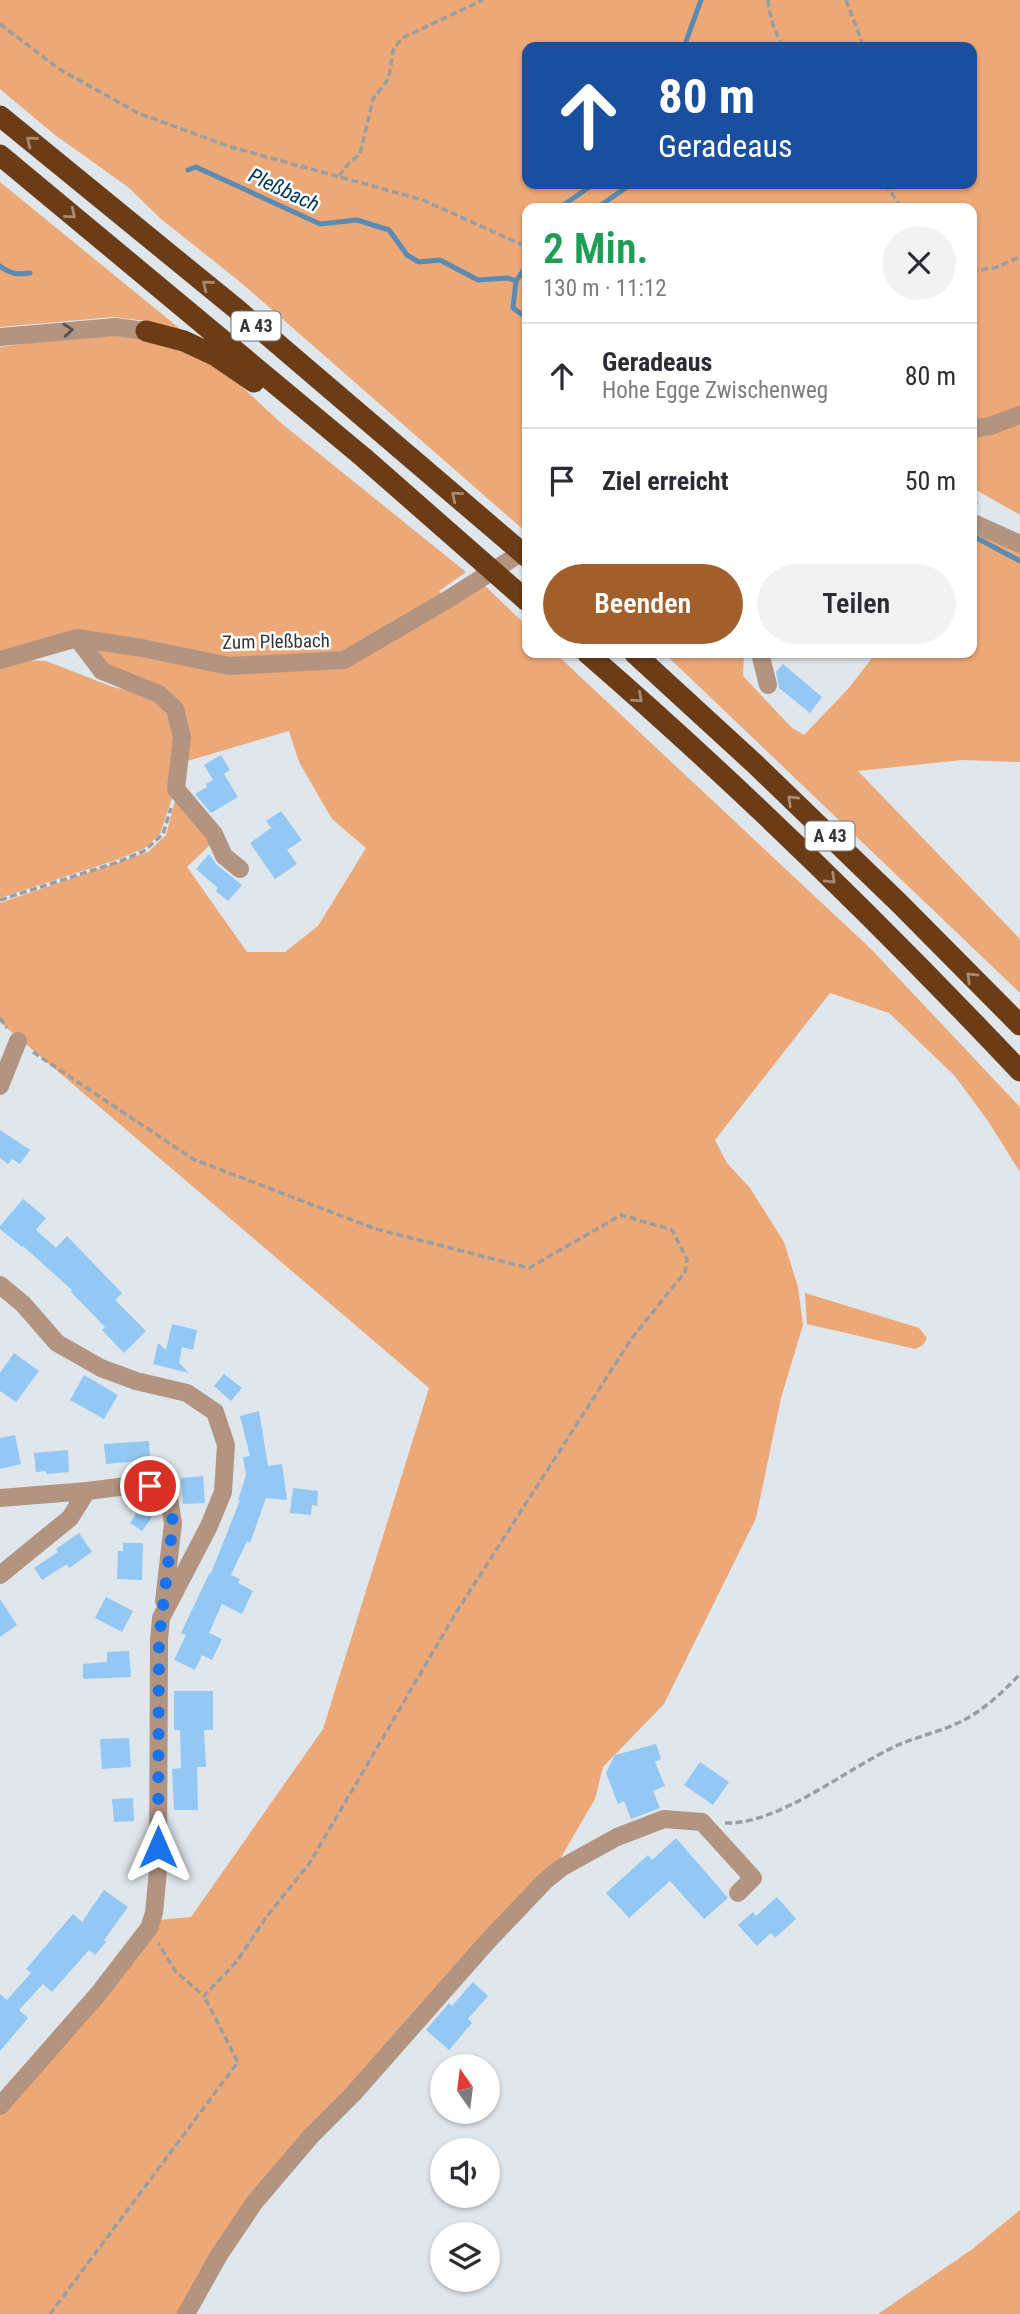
<!DOCTYPE html>
<html lang="de">
<head>
<meta charset="utf-8">
<style>
  body { margin:0; font-family:"Roboto Condensed",sans-serif; background:#f2f2f3; color:#2b2b33; height:100vh; display:flex; flex-direction:column; font-size:26px; white-space:nowrap }
  * { box-sizing:border-box; margin:0 }
  p { font-size:23px; color:#7c7c81 }
  .icon { flex:none; width:38px; height:38px; fill:none; stroke:currentColor; stroke-width:2; stroke-linecap:round; stroke-linejoin:round }
  .map { position:relative; flex:1; overflow:hidden }
  .side { position:absolute; left:522px; top:203px; width:455px; height:455px; display:flex; flex-direction:column; background:#fff; border-radius:14px; box-shadow:0 2px 5px #0004 }
  .side>* { flex:none }
  .top-card { position:absolute; left:522px; top:42px; width:455px; height:147px; border-radius:14px; box-shadow:0 2px 5px #0004; background:#1a4fa0; color:#fff; overflow:hidden }
  .needle { width:46px; rotate:346deg }
  .buttons { position:absolute; left:430px; top:2054px; display:grid; gap:14px }
  .buttons a { display:grid; place-items:center; width:70px; height:70px; border-radius:50%; background:#fff; box-shadow:0 2px 5px #0004; font-size:35px }
  .pin { position:absolute; display:grid; place-items:center; width:60px; height:60px; color:#fff; margin:-30px; border:4px solid #fff; border-radius:50%; box-shadow:0 2px 7px #0007 }
  .me { position:absolute; width:77px; margin:-38px; rotate:0deg; stroke-linejoin:round; filter:drop-shadow(0 0 5px #0008) }
  .turn { display:flex; align-items:center; gap:24px; height:147px; padding:0 21px; font-size:32px }
  .turn .icon { width:91px; height:91px; stroke-width:2.5 }
  .turn b { display:block; font-size:49px; line-height:60px }
  .round { display:grid; place-items:center; flex:none; width:74px; height:74px; border-radius:37px; background:#f2f2f3 }
  .head { display:flex; align-items:center; justify-content:space-between; height:119px; padding:0 21px }
  h1 { font-size:42px; font-weight:600; line-height:52px; color:#1e9e55 }
  .cta { display:flex; gap:14px; margin-top:auto; padding:14px 21px }
  .cta a { flex:1; height:80px; border-radius:42px; background:#a15f2c; color:#fff; font-size:28px; font-weight:600; line-height:80px; text-align:center }
  .cta a+a { background:#f2f2f3; color:#2b2b33 }
  ul { padding:0; list-style:none }
  li { display:flex; align-items:center; gap:21px; height:105px; padding:0 21px; border-top:2px solid #e1e1e2 }
  li div { flex:1 }
  li b { display:block; font-size:26px }
  li em { font-style:normal }
  .map>svg:first-child { display:block }
  .green { fill:#eda877; fill-rule:evenodd }
  .lines { fill:none; stroke-linecap:round; stroke-linejoin:round }
  .stream { stroke:#5b8bb2; stroke-width:5 }
  .building { fill:#93c8f4 }
  .path { stroke:#999ea2; stroke-width:3.5; stroke-dasharray:7 3.5; stroke-linecap:butt }
  .minor { stroke:#b39480; stroke-width:18 }
  .highway { stroke:#6c3c16; stroke-width:21 }
  .oneway { stroke:#a78a73 }
  .oneway2 { stroke:#59524e }
  .route { stroke:#1a73e8; stroke-width:12; stroke-dasharray:0 21.6 }
  .labels { text-anchor:middle; stroke-width:5; stroke-linejoin:round; paint-order:stroke }
  .shield { fill:#fff; stroke:#707274; stroke-width:2 }
  .shield-label { font-size:18px; font-weight:bold; fill:#333538 }
  .street-label { font-size:19px; fill:#333538; stroke:#fff }
  .water-label { font-size:21px; font-style:italic; fill:#003659; stroke:#fff }
</style>
</head>
<body>
<div class="map">
<svg width="1020" height="2314" viewBox="0 0 1020 2314">
  <rect width="100%" height="100%" fill="#dfe6ec"/>
  <path class="green" d="M0,0H1020V411L971,427V208H527L526,532L239,281L161,219L128,187L55,135L0,89ZM527,47H971V184H527Z
    M0,182L184,332L147,321L113,317L0,327Z
    M98,334L146,339L187,351L224,370L281,423L466,572L439,591L447,600L343,658L229,663L76,635L0,654V347Z
    M1020,418V515L971,487V431Z
    M971,531L1020,552V762L962,760L858,771L1020,939V993L664,653H744L743,676L792,728L804,735L848,689L876,653H971Z
    M484,585L527,626V653H555L871,949L1020,1107V1172L988,1121L954,1075L889,1013L830,993L715,1140L727,1163L750,1188L784,1242L798,1287L803,1325L781,1398L756,1518L664,1704L603,1767L595,1799L556,1866L308,2136L182,2314H0V2112L158,1920L191,1917L323,1729L429,1388L0,1022V903L148,852L166,835L177,793L212,843L187,867L247,952H285L318,926L366,848L332,819L299,762L289,731L184,762L179,709L104,668L85,646L143,652L343,664Z
    M25,660L46,661L113,687L157,697L173,710L180,737L173,795L160,834L145,848L119,859L0,898V666Z
    M805,1293L919,1328L927,1338L923,1345L915,1349L807,1324Z
    M1020,2210V2314H878L971,2250Z"/>
  <g class="lines">
    <path class="stream" d="M684,47L701,0
      M188,170L196,167L320,224L357,220L389,230L407,255L419,262L440,260L478,280L508,278L516,281L513,308L527,318
      M559,208L594,184
      M597,208L631,184
      M0,266C10,274 18,275 30,273
      M516,281L526,267
      M971,535L1020,561"/>
  </g>
  <path class="building" d="M783,664L822,697L810,713L779,688L776,672Z
    M221,755L230,770L224,774L238,797L211,813L195,794L207,787L206,784L213,780L204,765Z
    M281,811L302,840L287,850L297,864L275,879L250,843L271,828L266,821Z
    M209,854L217,865L242,885L228,901L216,891L218,888L196,869Z
    M0,1130L30,1150L20,1164L12,1159L8,1164L0,1158Z
    M23,1199L46,1218L36,1230L56,1248L67,1236L122,1293L115,1300L146,1331L124,1353L102,1330L105,1327L71,1292L72,1290L23,1246L22,1247L0,1229V1226Z
    M172,1324L197,1330L193,1350L182,1347L179,1363L189,1373L153,1364L158,1343L166,1350Z
    M14,1353L39,1371L16,1402L0,1391V1373Z
    M224,1374L242,1388L231,1401L214,1386Z
    M84,1375L118,1395L104,1419L70,1400Z
    M259,1411L268,1466L282,1464L287,1500L266,1498L250,1543L247,1541L231,1575L240,1579L238,1583L253,1591L242,1614L222,1604L209,1633L222,1639L212,1660L202,1655L195,1670L174,1660L186,1635L181,1633L210,1572V1576L240,1500H238L246,1475L243,1457L250,1456L240,1416Z
    M15,1435L21,1464L0,1469V1438Z
    M149,1441L150,1460L106,1464L104,1444Z
    M68,1450L69,1472L46,1474V1471L36,1472L34,1453Z
    M203,1476L205,1503L183,1504L181,1478Z
    M293,1488L318,1491L317,1506L312,1505L311,1515L290,1513Z
    M139,1509L152,1517L142,1531L130,1523Z
    M79,1533L92,1552L69,1568L67,1564L42,1580L34,1568L58,1552L56,1549Z
    M123,1543H143L142,1580L117,1579L118,1551H123Z
    M106,1597L133,1611L122,1632L95,1618Z
    M0,1599L17,1625L0,1637Z
    M129,1651L131,1677L83,1679V1664L107,1662V1652Z
    M174,1691H213V1730H204L206,1767H197L198,1810H174L172,1769L181,1768L180,1730H174Z
    M129,1738L131,1767L102,1769L100,1739Z
    M656,1744L661,1759L655,1762L665,1786L653,1791L660,1808L631,1819L624,1801L618,1804L606,1773L615,1755Z
    M700,1762L729,1782L713,1805L684,1785Z
    M133,1798L134,1821L114,1822L112,1799Z
    M676,1838L728,1898L704,1919L670,1881L629,1918L606,1893L648,1855L652,1860Z
    M104,1890L128,1907L104,1940L106,1942L95,1955L89,1950L52,1992L43,1984L19,2010L28,2018L0,2051V1994L7,2000L31,1973L26,1969L73,1914L82,1922Z
    M777,1897L796,1919L775,1938L771,1933L757,1946L738,1925L753,1912L756,1916Z
    M473,1982L488,1996L468,2019L472,2023L449,2050L426,2030L449,2003L452,2006Z"/>
  <g class="lines">
    <path class="path" d="M768,0C770,17 774,33 784,47
      M846,0L864,47
      M0,24L59,69L138,113L231,147L423,200L527,247
      M339,176L348,164L360,154L373,99L389,78L393,50L402,38L483,0
      M885,184L902,208
      M971,271L994,268L1020,257
      M971,501L979,505
      M0,900L118,862L144,851L163,834L171,808
      M0,1018L7,1028
      M33,1052L193,1159L376,1229L529,1268L621,1215L672,1230L687,1259L685,1272L632,1338L457,1611L309,1864L267,1916L237,1961L204,1996L176,1972L158,1943
      M725,1823C778,1825 846,1769 896,1746C918,1736 944,1731 966,1719C987,1707 1004,1691 1020,1674
      M50,2314L238,2062L204,1996"/>
    <path class="minor" d="M0,337L115,327L146,331
      M971,429L990,426L1020,415
      M971,522L1020,544
      M77,638L102,671L159,694L175,709L182,737L176,789L214,834L224,856L240,869
      M760,653L768,685
      M0,660L77,638L142,648L229,666L344,660L447,600L527,549
      M0,1086L18,1041
      M0,1285L23,1304L57,1343L101,1368L136,1381L187,1393L215,1412L226,1445L223,1492L209,1526L161,1618L159,1640L158,1870L154,1913L149,1928L99,1993L0,2106
      M0,1498L87,1491L135,1485L150,1486L160,1492L169,1499L173,1523L164,1601
      M0,1575L70,1518L87,1491
      M186,2314L219,2255L254,2203L311,2136L353,2094L487,1942L545,1881L561,1868L617,1837L664,1819L702,1822L753,1878L738,1893"/>
    <path class="highway" d="M0,116L239,311L527,557
      M0,155L363,457L527,601
      M146,331L184,341L216,356L254,382
      M587,653C738,784 882,925 1020,1071
      M634,653L755,764L899,903L1020,1025"/>
  </g>
  <defs><path id="oneway-chevron" d="M-2-3.5L2.5 0L-2 3.5" fill="none" stroke-width="1.6" stroke-linecap="round" stroke-linejoin="round" transform="scale(1.75)"/></defs>
  <g class="oneway">
    <use href="#oneway-chevron" transform="translate(31 141) rotate(-141)"/>
    <use href="#oneway-chevron" transform="translate(71 214) rotate(40)"/>
    <use href="#oneway-chevron" transform="translate(207 285) rotate(-141)"/>
    <use href="#oneway-chevron" transform="translate(456 496) rotate(-140)"/>
    <use href="#oneway-chevron" transform="translate(638 698) rotate(42)"/>
    <use href="#oneway-chevron" transform="translate(792 800) rotate(-136)"/>
    <use href="#oneway-chevron" transform="translate(831 879) rotate(45)"/>
    <use href="#oneway-chevron" transform="translate(971 977) rotate(-135)"/>
  </g>
  <use class="oneway2" href="#oneway-chevron" transform="translate(68 330) rotate(-5)"/>
  <g class="lines">
    <path class="route" d="M150,1486L169,1499L173,1523L159,1640L158,1847"/>
  </g>
  <g class="labels">
    <g class="shield">
      <rect x="231.5" y="311.5" width="49" height="29" rx="5"/>
      <rect x="805.5" y="821.5" width="49" height="29" rx="5"/>
    </g>
    <g class="shield-label">
      <text x="256" y="332">A 43</text>
      <text x="830" y="842">A 43</text>
    </g>
    <g class="street-label">
      <text transform="translate(276 641) rotate(-1)" y="7">Zum Pleßbach</text>
    </g>
    <g class="water-label">
      <text transform="translate(284 190) rotate(25)" y="7">Pleßbach</text>
    </g>
  </g>
</svg>
<div class="buttons">
<a><svg class="needle" viewBox="-14 -14 28 28"><path d="M0-13l5 13h-10z" fill="#e53935"/><path d="M0 13l5-13h-10z" fill="#7c7c81"/></svg></a>
<a><svg class="icon" aria-label="sound" viewBox="0 0 24 24"><path d="M4 9h4l5-4v14l-5-4H4zM17 9q2 3 0 6"/></svg></a>
<a><svg class="icon" aria-label="layers" viewBox="0 0 24 24"><path d="M12 4l9 5-9 5-9-5zM3 14l9 5 9-5"/></svg></a>
</div>
<div class="pin" style="left:150px;top:1486px;background:#d93025"><svg class="icon" aria-label="arrive" viewBox="0 0 24 24"><path d="M6 21V4h12l-3 4 3 4H6"/></svg></div>
<svg class="me" style="left:158px;top:1847px" viewBox="-20 -20 40 40"><path d="M0-17L14 15 0 8-14 15z" fill="#1a73e8" stroke="#fff" stroke-width="4"/></svg>
<div class="top-card">
<div class="turn"><svg class="icon" aria-label="ahead" viewBox="0 0 24 24"><path d="M12 20V5M6 11l6-6 6 6"/></svg><div><b>80 m</b>Geradeaus</div></div>
</div>
<section class="side">
<div class="head"><div><h1>2 Min.</h1><p>130 m · 11:12</p></div><a class="round"><svg class="icon" aria-label="close" viewBox="0 0 24 24"><path d="M6 6l12 12M18 6L6 18"/></svg></a></div>
<ul>
<li><svg class="icon" aria-label="ahead" viewBox="0 0 24 24"><path d="M12 20V5M6 11l6-6 6 6"/></svg><div><b>Geradeaus</b><p>Hohe Egge Zwischenweg</p></div><em>80 m</em></li>
<li><svg class="icon" aria-label="arrive" viewBox="0 0 24 24"><path d="M6 21V4h12l-3 4 3 4H6"/></svg><div><b>Ziel erreicht</b></div><em>50 m</em></li>
</ul>
<div class="cta"><a>Beenden</a><a>Teilen</a></div>
</section>
</div>
</body>
</html>
